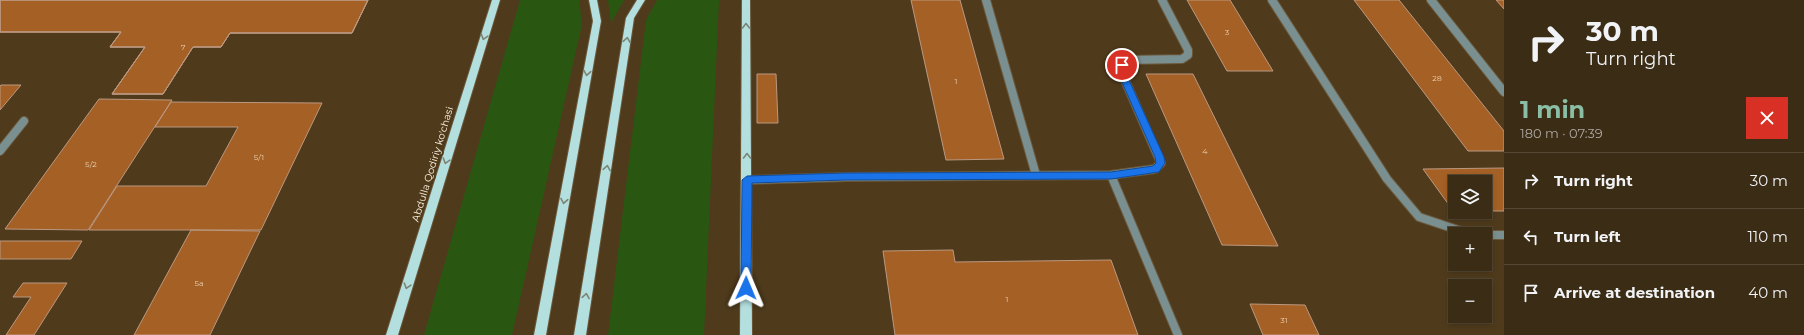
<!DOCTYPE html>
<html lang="en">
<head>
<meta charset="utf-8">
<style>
  body { margin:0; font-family:Montserrat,sans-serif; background:#42341e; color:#f1f3f6; height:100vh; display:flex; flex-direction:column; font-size:15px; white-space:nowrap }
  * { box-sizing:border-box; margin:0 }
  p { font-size:13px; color:#aca7a0 }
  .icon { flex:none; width:22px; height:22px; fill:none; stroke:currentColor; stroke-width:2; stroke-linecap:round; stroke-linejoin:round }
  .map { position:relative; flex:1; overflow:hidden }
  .drawer { display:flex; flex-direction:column; background:#3b2c15; width:300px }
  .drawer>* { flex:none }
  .guide { background:#3b2c15; color:#f1f3f6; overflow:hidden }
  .fabs { position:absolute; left:1448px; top:175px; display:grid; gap:8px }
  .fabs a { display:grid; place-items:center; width:44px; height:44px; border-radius:0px; background:#3b2c15; box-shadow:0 2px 6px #0003,0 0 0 1px #544834; font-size:20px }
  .pin { position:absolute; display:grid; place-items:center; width:34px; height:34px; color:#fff; margin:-17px; border:2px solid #fff; border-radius:50%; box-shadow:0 1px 4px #0007 }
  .me { position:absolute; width:44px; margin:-22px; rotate:1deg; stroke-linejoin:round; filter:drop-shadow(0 0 3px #0008) }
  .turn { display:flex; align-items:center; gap:14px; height:84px; padding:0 16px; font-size:18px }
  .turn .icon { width:52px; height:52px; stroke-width:2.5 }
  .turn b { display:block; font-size:28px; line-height:34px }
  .round { display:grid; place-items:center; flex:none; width:42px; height:42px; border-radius:0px; background:#42341e }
  .summary { display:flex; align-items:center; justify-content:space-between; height:68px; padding:0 16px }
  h1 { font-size:24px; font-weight:700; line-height:30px; color:#8abfa5 }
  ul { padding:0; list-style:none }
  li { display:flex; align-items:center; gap:12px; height:56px; padding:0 16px; border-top:1px solid #544834 }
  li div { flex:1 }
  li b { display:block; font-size:15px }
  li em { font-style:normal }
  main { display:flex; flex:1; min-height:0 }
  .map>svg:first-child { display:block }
  .green { fill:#295712 }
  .building { fill:#a56025; stroke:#bb9880 }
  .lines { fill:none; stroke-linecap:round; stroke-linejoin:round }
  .service-casing { stroke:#6b583b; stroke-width:10 }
  .primary-casing { stroke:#6b583b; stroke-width:2 }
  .service { stroke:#7a8f90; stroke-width:8 }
  .primary { fill:#b3dfdf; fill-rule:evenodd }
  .oneway { stroke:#7c8574 }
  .route { fill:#1a73e8; stroke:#114b97 }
  .labels { text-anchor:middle; stroke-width:4; stroke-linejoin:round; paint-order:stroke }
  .number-label { font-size:8px; fill:#e8ceb1 }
  .street-label { font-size:10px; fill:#fef2e0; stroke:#4f3b1c }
</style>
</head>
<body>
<main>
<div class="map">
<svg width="1504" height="335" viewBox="0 0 1504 335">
  <rect width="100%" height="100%" fill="#4f3b1c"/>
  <path class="green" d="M520,0H579L582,24L512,335H424Z
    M608,0H624L611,23Z
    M657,0H719L704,335H608L646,20Z"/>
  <path class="building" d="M0,0H368L352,33H230L221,47H193L163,94H112L145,47H110L121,32H0Z
    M0,0H368L352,33H230L221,47H193L163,94H112L145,47H110L121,32H0Z
    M0,0H368L352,33H230L221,47H193L163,94H112L145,47H110L121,32H0Z
    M911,0H960L1004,159L946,160Z
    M1187,0H1230L1273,71H1227Z
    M1354,0H1399L1504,131V151H1468Z
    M1496,0H1504V9Z
    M757,74H776L778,123H757Z
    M1146,74H1193L1278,246L1222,245Z
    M1,85H21L0,110V86Z
    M99,99L172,100L88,230L5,229Z
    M171,102L322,103L261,230H89L117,186H206L238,127H155Z
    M1504,168V211H1485V182H1455V212H1454L1423,169Z
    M191,230L260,231L210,335H134Z
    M0,241H82L71,259H0Z
    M953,250L955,262L1111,260L1138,335H895L883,251Z
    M23,283H67L34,335H6L31,297H13Z
    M1250,304L1305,305L1319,335H1263Z"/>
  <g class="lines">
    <g class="service-casing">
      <path id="service" d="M986,0L1036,175
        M1272,0L1387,179L1419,217L1470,234
        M1431,0L1504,92
        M0,151L24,121
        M1111,175L1155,169L1161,163L1121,71L1122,65L1128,60L1182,59L1188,55V50L1162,0
        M747,180L846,177L1111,175L1178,335
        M1485,235H1504"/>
    </g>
    <g class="primary-casing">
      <path id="primary" d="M492,0H500L398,335H386Z
        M589,0H597L601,21L546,335H534L593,21Z
        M637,0H645L634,18L586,335H574L626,18Z
        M742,0H750L752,335H740Z"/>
    </g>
    <use href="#service" class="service"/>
    <use href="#primary" class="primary"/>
  </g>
  <defs><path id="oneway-chevron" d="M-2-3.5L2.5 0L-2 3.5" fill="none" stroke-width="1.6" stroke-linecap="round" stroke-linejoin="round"/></defs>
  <g class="oneway">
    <use href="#oneway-chevron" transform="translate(746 26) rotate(-90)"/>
    <use href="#oneway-chevron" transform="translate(484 37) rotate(107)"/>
    <use href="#oneway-chevron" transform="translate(627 40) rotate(-81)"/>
    <use href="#oneway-chevron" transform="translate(587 73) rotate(100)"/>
    <use href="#oneway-chevron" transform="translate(747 156) rotate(-90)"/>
    <use href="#oneway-chevron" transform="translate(446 161) rotate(107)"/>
    <use href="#oneway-chevron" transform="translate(607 168) rotate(-81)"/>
    <use href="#oneway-chevron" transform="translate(564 201) rotate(100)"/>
    <use href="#oneway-chevron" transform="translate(407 286) rotate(107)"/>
    <use href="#oneway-chevron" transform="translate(586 296) rotate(-81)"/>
  </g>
  <path class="route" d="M1122,62L1126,65L1125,71L1164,157L1165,163L1159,172L1111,179L846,180L752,183L751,288L750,292L746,293L742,292L741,288L742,180L747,176L846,173L1111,172L1153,166L1156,163L1155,157L1117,71L1118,65Z"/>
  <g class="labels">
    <g class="number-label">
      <text x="1227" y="35">3</text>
      <text x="183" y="50">7</text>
      <text x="1437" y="81">28</text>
      <text x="956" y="84">1</text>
      <text x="1205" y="154">4</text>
      <text x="259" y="160">5/1</text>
      <text x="91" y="167">5/2</text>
      <text x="199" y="286">5a</text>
      <text x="1007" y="302">1</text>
      <text x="1284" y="323">31</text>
    </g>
    <g class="street-label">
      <text transform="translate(432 164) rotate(-73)" y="4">Abdulla Qodiriy ko'chasi</text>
    </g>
  </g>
</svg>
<div class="fabs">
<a><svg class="icon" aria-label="layers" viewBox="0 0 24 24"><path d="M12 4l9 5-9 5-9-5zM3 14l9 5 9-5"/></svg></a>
<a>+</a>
<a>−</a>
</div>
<div class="pin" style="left:1122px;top:65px;background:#d93025"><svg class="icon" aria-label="arrive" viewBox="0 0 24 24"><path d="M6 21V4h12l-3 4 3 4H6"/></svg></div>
<svg class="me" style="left:746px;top:288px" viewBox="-20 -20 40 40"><path d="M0-17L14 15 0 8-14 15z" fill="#1a73e8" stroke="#fff" stroke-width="4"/></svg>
</div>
<section class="drawer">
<div class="guide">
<div class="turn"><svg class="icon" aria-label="right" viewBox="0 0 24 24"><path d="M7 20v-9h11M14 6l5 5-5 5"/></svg><div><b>30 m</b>Turn right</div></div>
</div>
<div class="summary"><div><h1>1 min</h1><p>180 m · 07:39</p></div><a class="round" style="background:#d93025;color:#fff"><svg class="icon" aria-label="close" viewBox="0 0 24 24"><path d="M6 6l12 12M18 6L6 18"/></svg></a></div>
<ul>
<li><svg class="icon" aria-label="right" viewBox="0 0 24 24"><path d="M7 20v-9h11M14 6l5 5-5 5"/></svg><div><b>Turn right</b></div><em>30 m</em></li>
<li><svg class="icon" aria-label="left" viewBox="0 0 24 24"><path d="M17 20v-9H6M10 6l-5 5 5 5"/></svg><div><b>Turn left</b></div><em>110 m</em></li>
<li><svg class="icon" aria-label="arrive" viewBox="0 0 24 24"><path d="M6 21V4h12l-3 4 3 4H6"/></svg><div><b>Arrive at destination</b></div><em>40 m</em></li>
</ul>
</section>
</main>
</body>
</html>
